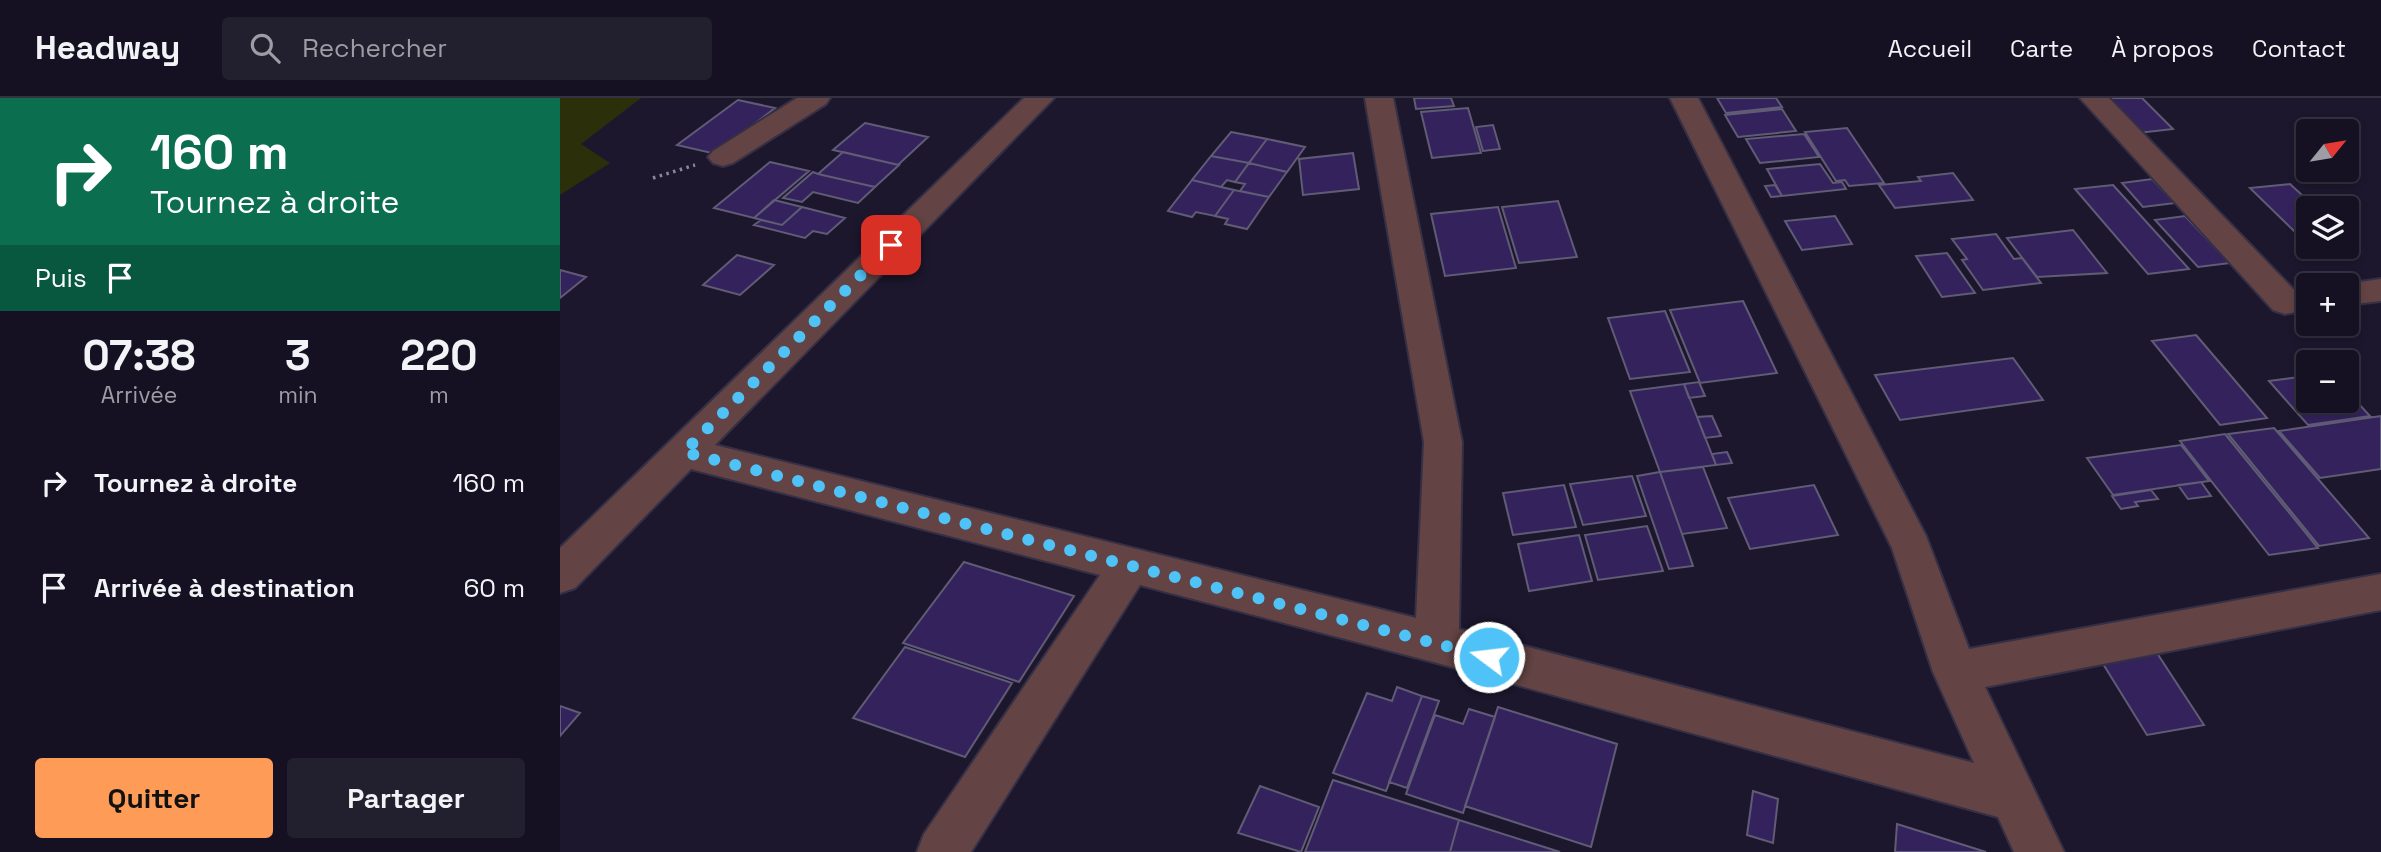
<!DOCTYPE html>
<html lang="fr">
<head>
<meta charset="utf-8">
<style>
  body { margin:0; font-family:"Space Grotesk",sans-serif; background:#221f2f; color:#f1f3f6; height:100vh; display:flex; flex-direction:column; font-size:26px; white-space:nowrap }
  * { box-sizing:border-box; margin:0 }
  p { font-size:23px; color:#9d9da5 }
  .icon { flex:none; width:38px; height:38px; fill:none; stroke:currentColor; stroke-width:2; stroke-linecap:round; stroke-linejoin:round }
  .map { position:relative; flex:1; overflow:hidden }
  .side { display:flex; flex-direction:column; background:#151122; width:560px }
  .side>* { flex:none }
  .top-card { background:#0b6e4f; color:#fff; overflow:hidden }
  .needle { width:46px; rotate:60deg }
  .fabs { position:absolute; left:1736px; top:21px; display:grid; gap:14px }
  .fabs a { display:grid; place-items:center; width:63px; height:63px; border-radius:7px; background:#151122; box-shadow:0 4px 10px #0003,0 0 0 2px #343140; font-size:35px }
  .pin { position:absolute; display:grid; place-items:center; width:60px; height:60px; color:#fff; margin:-30px; border-radius:14px; box-shadow:0 4px 10px #0006 }
  .me { position:absolute; width:77px; margin:-38px; rotate:285deg; stroke-linejoin:round; filter:drop-shadow(0 0 5px #0008) }
  .turn { display:flex; align-items:center; gap:24px; height:147px; padding:0 35px; font-size:32px }
  .turn .icon { width:91px; height:91px; stroke-width:2.5 }
  .turn b { display:block; font-size:49px; line-height:60px }
  .then { display:flex; align-items:center; height:66px; padding:0 35px; background:#0003; gap:14px; font-size:26px }
  .eta { display:flex; justify-content:space-evenly; align-items:center; height:119px; text-align:center }
  .eta b { font-size:42px; font-weight:700; line-height:49px }
  .cta { display:flex; gap:14px; margin-top:auto; padding:14px 35px }
  .cta a { flex:1; height:80px; border-radius:7px; background:#fe9c57; color:#111; font-size:28px; font-weight:700; line-height:80px; text-align:center }
  .cta a+a { background:#221f2f; color:#f1f3f6 }
  ul { padding:0; list-style:none }
  li { display:flex; align-items:center; gap:21px; height:105px; padding:0 35px }
  li div { flex:1 }
  li b { display:block; font-size:26px }
  li em { font-style:normal }
  header { display:flex; align-items:center; gap:42px; box-sizing:border-box; height:98px; padding:0 35px; background:#151122; border-bottom:2px solid #343140 }
  header strong { font-size:33px }
  nav { display:flex; gap:38px; margin-inline-start:auto; font-size:24px }
  .search { width:490px; height:63px; background:#221f2f; display:flex; align-items:center; gap:18px; box-sizing:border-box; padding:0 24px; border-radius:7px; color:#9d9da5; font-size:26px }
  main { display:flex; flex:1; min-height:0 }
  .map>svg:first-child { display:block }
  .green { fill:#2b300a }
  .building { fill:#34225d; stroke:#605c75; stroke-width:2 }
  .lines { fill:none; stroke-linecap:round; stroke-linejoin:round }
  .street-casing { stroke:#353045; stroke-width:4 }
  .path { stroke:#8b889a; stroke-width:3.5; stroke-dasharray:2.5 4.5; stroke-linecap:butt }
  .street { fill:#634343; fill-rule:evenodd }
  .route { stroke:#4fc3f7; stroke-width:12; stroke-dasharray:0 21.6 }
</style>
</head>
<body>
<header>
<strong>Headway</strong>
<div class="search"><svg class="icon" aria-label="search" viewBox="0 0 24 24"><circle cx="10" cy="10" r="6"/><path d="M15 15l6 6"/></svg>Rechercher</div>
<nav><a>Accueil</a><a>Carte</a><a>À propos</a><a>Contact</a></nav>
</header>
<main>
<section class="side">
<div class="top-card">
<div class="turn"><svg class="icon" aria-label="right" viewBox="0 0 24 24"><path d="M7 20v-9h11M14 6l5 5-5 5"/></svg><div><b>160 m</b>Tournez à droite</div></div>
<div class="then">Puis<svg class="icon" aria-label="arrive" viewBox="0 0 24 24"><path d="M6 21V4h12l-3 4 3 4H6"/></svg></div>
</div>
<div class="eta">
<div><b>07:38</b><p>Arrivée</p></div>
<div><b>3</b><p>min</p></div>
<div><b>220</b><p>m</p></div>
</div>
<ul>
<li><svg class="icon" aria-label="right" viewBox="0 0 24 24"><path d="M7 20v-9h11M14 6l5 5-5 5"/></svg><div><b>Tournez à droite</b></div><em>160 m</em></li>
<li><svg class="icon" aria-label="arrive" viewBox="0 0 24 24"><path d="M6 21V4h12l-3 4 3 4H6"/></svg><div><b>Arrivée à destination</b></div><em>60 m</em></li>
</ul>
<div class="cta"><a>Quitter</a><a>Partager</a></div>
</section>
<div class="map">
<svg width="1821" height="754" viewBox="0 0 1821 754">
  <rect width="100%" height="100%" fill="#1c172d"/>
  <path class="green" d="M0,0H81L21,46L50,65L0,97Z"/>
  <path class="building" d="M854,0H891L894,8L856,11Z
    M1157,0H1216L1222,9L1166,15Z
    M1544,0H1582L1613,31L1578,35Z
    M178,2L215,10L156,56L117,47Z
    M908,10L921,55L872,60L861,14Z
    M1222,11L1236,33L1178,39L1165,17Z
    M305,25L368,39L338,67L273,52Z
    M933,27L940,51L923,53L916,29Z
    M1287,30L1324,85L1289,88L1285,82L1276,83L1245,34Z
    M671,34L707,41L689,65L651,58Z
    M1244,36L1259,59L1200,65L1186,41Z
    M707,41L745,49L727,74L689,65Z
    M283,54L339,67L315,89L258,76Z
    M793,55L799,91L743,97L739,61Z
    M651,58L689,65L675,84L667,82L661,89L632,82Z
    M210,64L249,73L194,120L154,110Z
    M689,65L727,74L709,99L680,93L685,86L675,84Z
    M1260,66L1273,85L1282,84L1286,91L1222,98L1207,71Z
    M253,74L258,76L315,89L298,105L253,94L242,104L223,100Z
    M1393,75L1413,102L1335,110L1319,87L1361,83L1358,79Z
    M1592,81L1615,105L1583,109L1562,85Z
    M632,82L661,89L674,92L655,118L636,114L632,119L608,113Z
    M1730,86L1756,110H1748V134L1736,135L1690,90Z
    M1215,87L1222,98L1211,99L1205,88Z
    M1553,87L1629,171L1588,176L1515,91Z
    M674,92L709,99L687,131L665,126L668,121L655,118Z
    M214,102L242,109L222,127L194,120Z
    M998,103L1017,159L959,165L942,109Z
    M242,109L285,120L267,136L253,133L245,140L194,127L201,122L222,127Z
    M938,109L956,170L885,178L871,116Z
    M1275,118L1292,146L1242,152L1225,123Z
    M1625,118L1670,165L1638,169L1595,122Z
    M1513,132L1547,175L1477,179L1447,140Z
    M1436,136L1454,161L1462,160L1481,185L1423,192L1402,162L1407,161L1392,141Z
    M1387,155L1415,195L1382,199L1356,158Z
    M177,157L214,167L180,197L143,187Z
    M0,172L26,179L0,200Z
    M1183,203L1217,275L1140,285L1110,212Z
    M1105,213L1130,274L1070,281L1048,220Z
    M1636,237L1707,320L1660,327L1592,243Z
    M1453,260L1483,302L1340,322L1315,277Z
    M1748,278V303H1787V293L1810,318L1748,327L1709,283Z
    M1139,284L1145,298L1129,300L1124,286Z
    M1124,286L1156,367L1100,374L1070,293Z
    M1152,318L1161,338L1145,340L1137,319Z
    M1821,318V371L1760,380L1719,333Z
    M1714,330L1809,440L1759,448L1668,336Z
    M1665,336L1758,450L1709,457L1620,343Z
    M1621,347L1649,383L1553,397L1527,360Z
    M1167,354L1172,365L1156,367L1152,356Z
    M1143,369L1167,430L1122,436L1100,374Z
    M1100,374L1122,436L1133,468L1109,471L1077,378Z
    M1072,378L1086,418L1023,427L1010,386Z
    M1641,384L1651,398L1628,401L1618,387Z
    M1004,387L1016,429L953,437L943,395Z
    M1254,387L1278,437L1190,451L1168,400Z
    M1591,392L1598,401L1575,404L1578,408L1561,411L1552,398Z
    M1087,428L1103,473L1038,482L1025,437Z
    M1019,437L1032,483L969,493L958,446Z
    M404,464L514,498L459,584L343,545Z
    M345,549L452,585L405,659L293,620Z
    M1595,552L1644,627L1587,637L1540,561Z
    M837,589L862,598L826,693L773,675L807,595L832,603Z
    M862,598L879,603L847,690L829,684Z
    M0,608L20,615L0,638Z
    M938,609L1057,646L1031,749L905,708Z
    M909,611L935,619L903,715L846,696L875,617L903,626Z
    M773,682L899,722L890,754H745Z
    M700,688L759,709L741,754L678,735Z
    M1193,693L1218,701L1213,745L1187,737Z
    M899,722L1000,754H890Z
    M1337,726L1426,754H1335Z"/>
  <g class="lines">
    <g class="street-casing">
      <path id="street" d="M237,0H270L266,6L173,65L163,68L153,65L148,59L153,53Z
        M464,0H494L155,347L856,520L864,344L805,0H833L902,344L899,531L1414,665L1373,574L1332,450L1110,0H1138L1366,438L1409,551L1821,476V512L1425,589L1504,754H1454L1438,719L877,565L580,487L411,754H357L364,736L540,477L131,371L15,490L0,495V450Z
        M1520,0H1549L1733,191L1748,190V212L1725,216L1713,212Z
        M1821,181V203L1787,207V187H1778Z"/>
    </g>
    <path class="path" d="M93,80L135,67"/>
    <use href="#street" class="street"/>
  </g>
  <g class="lines">
    <path class="route" d="M331,147L124,354L929,559"/>
  </g>
</svg>
<div class="fabs">
<a><svg class="needle" viewBox="-14 -14 28 28"><path d="M0-13l5 13h-10z" fill="#e53935"/><path d="M0 13l5-13h-10z" fill="#9d9da5"/></svg></a>
<a><svg class="icon" aria-label="layers" viewBox="0 0 24 24"><path d="M12 4l9 5-9 5-9-5zM3 14l9 5 9-5"/></svg></a>
<a>+</a>
<a>−</a>
</div>
<div class="pin" style="left:331px;top:147px;background:#d93025"><svg class="icon" aria-label="arrive" viewBox="0 0 24 24"><path d="M6 21V4h12l-3 4 3 4H6"/></svg></div>
<svg class="me" style="left:929px;top:559px" viewBox="-20 -20 40 40"><circle r="17" fill="#4fc3f7" stroke="#fff" stroke-width="3"/><path d="M0-11L8 9 0 5-8 9z" fill="#fff"/></svg>
</div>
</main>
</body>
</html>
